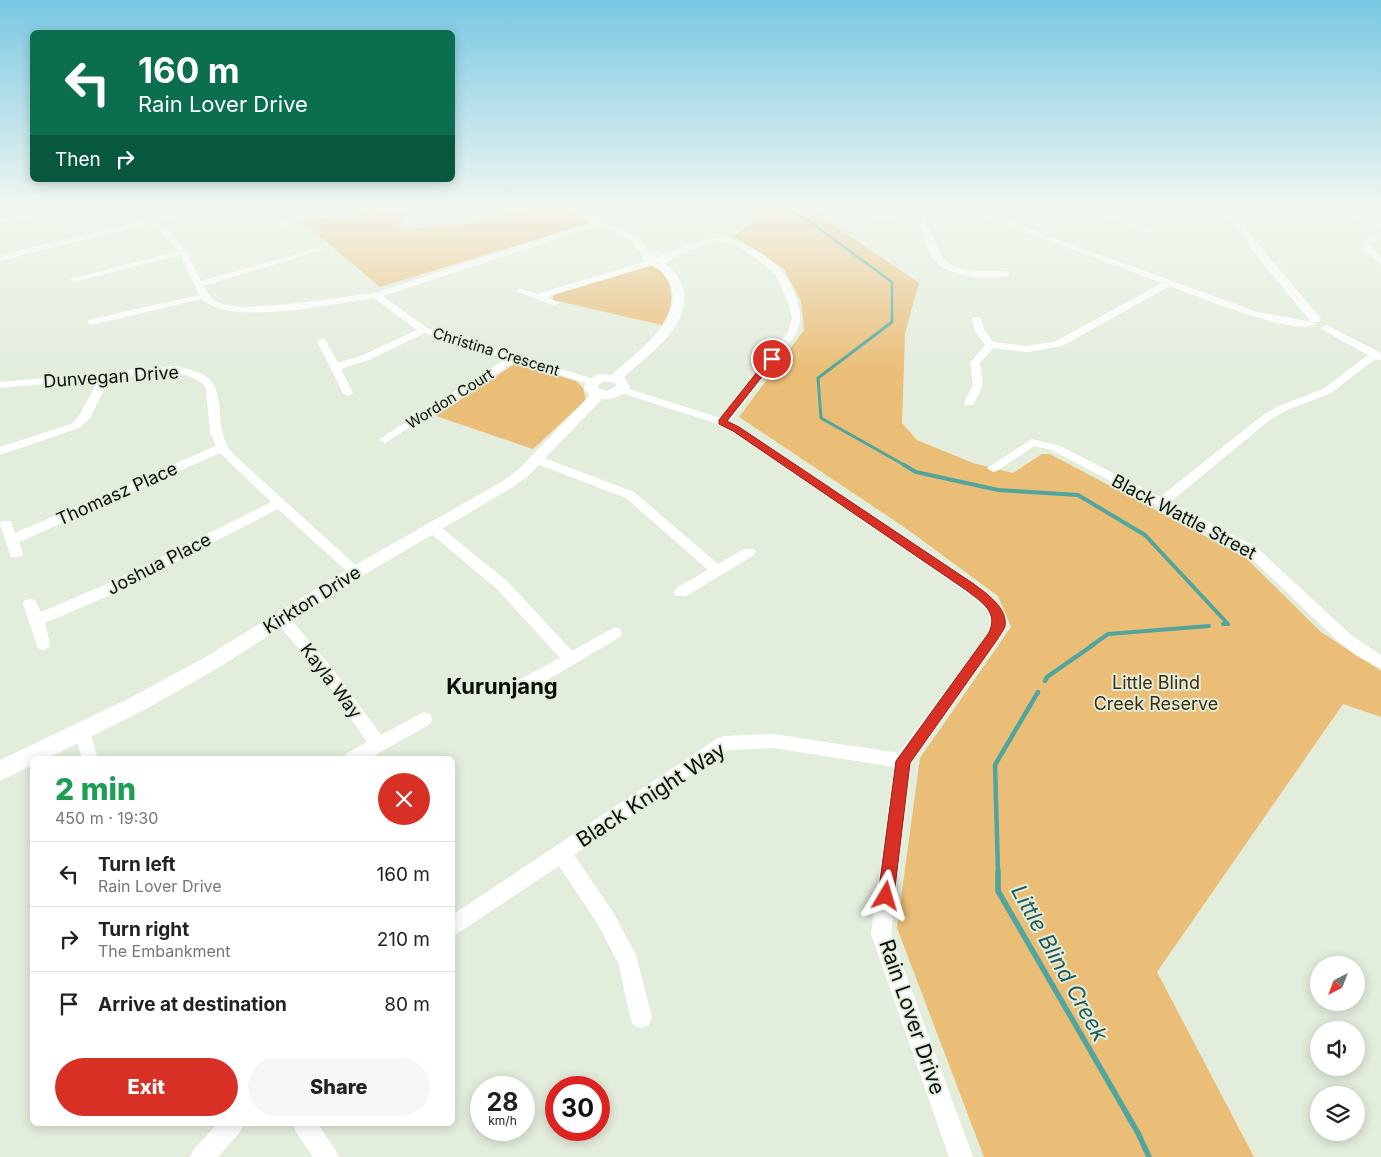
<!DOCTYPE html>
<html lang="en">
<head>
<meta charset="utf-8">
<style>
  body { margin:0; font-family:Inter,sans-serif; background:#f6f6f6; color:#222; height:100vh; display:flex; flex-direction:column; font-size:19px; white-space:nowrap }
  * { box-sizing:border-box; margin:0 }
  p { font-size:16px; color:#767676 }
  .icon { flex:none; width:28px; height:28px; fill:none; stroke:currentColor; stroke-width:2; stroke-linecap:round; stroke-linejoin:round }
  .map { position:relative; flex:1; overflow:hidden }
  .details { position:absolute; left:30px; top:756px; width:425px; height:370px; display:flex; flex-direction:column; background:#fff; border-radius:8px; box-shadow:0 2px 12px #0003 }
  .details>* { flex:none }
  .guide { position:absolute; left:30px; top:30px; width:425px; height:152px; border-radius:8px; box-shadow:0 2px 12px #0003; background:#0b6e4f; color:#fff; overflow:hidden }
  .needle { width:32px; rotate:222deg }
  .controls { position:absolute; left:1310px; top:956px; display:grid; gap:10px }
  .controls a { display:grid; place-items:center; width:55px; height:55px; border-radius:50%; background:#fff; box-shadow:0 2px 12px #0003; font-size:25px }
  .speed { position:absolute; left:470px; top:1076px; display:flex; gap:10px; font-size:25px; font-weight:700; text-align:center }
  .speed>* { display:grid; place-content:center; width:65px; height:65px; border-radius:50%; background:#fff; box-shadow:0 2px 12px #0003; line-height:1 }
  .speed small { font-size:12px; font-weight:400 }
  .speed .limit { border:8px solid #d22; background:#fff; color:#111 }
  .pin { position:absolute; display:grid; place-items:center; width:42px; height:42px; color:#fff; margin:-21px; border:2px solid #fff; border-radius:50%; box-shadow:0 1px 5px #0007 }
  .me { position:absolute; width:55px; margin:-28px; rotate:7deg; stroke-linejoin:round; filter:drop-shadow(0 0 4px #0008) }
  .turn { display:flex; align-items:center; gap:18px; height:105px; padding:0 25px; font-size:22px }
  .turn .icon { width:65px; height:65px; stroke-width:2.5 }
  .turn b { display:block; font-size:35px; line-height:42px }
  .then { display:flex; align-items:center; height:48px; padding:0 25px; background:#0003; gap:10px; font-size:19px }
  .round { display:grid; place-items:center; flex:none; width:52px; height:52px; border-radius:26px; background:#f6f6f6 }
  .headline { display:flex; align-items:center; justify-content:space-between; height:85px; padding:0 25px }
  h1 { font-size:30px; font-weight:800; line-height:38px; color:#1e9e55 }
  .cta { display:flex; gap:10px; margin-top:auto; padding:10px 25px }
  .cta a { flex:1; height:58px; border-radius:30px; background:#d93025; color:#fff; font-size:20px; font-weight:800; line-height:58px; text-align:center }
  .cta a+a { background:#f6f6f6; color:#222 }
  ul { padding:0; list-style:none }
  li { display:flex; align-items:center; gap:15px; height:65px; padding:0 25px; border-top:1px solid #e0e0e0 }
  li div { flex:1 }
  li b { display:block; font-size:19px }
  li em { font-style:normal }
  .map>svg:first-child { display:block }
  .green { fill:#eabe77 }
  .lines { fill:none; stroke-linecap:round; stroke-linejoin:round }
  .stream-far4 { stroke:#51a59c; stroke-width:2.5 }
  .stream-far3 { stroke:#51a59c; stroke-width:3 }
  .stream-far2 { stroke:#51a59c; stroke-width:4 }
  .stream-far1 { stroke:#51a59c; stroke-width:4.5 }
  .stream { stroke:#51a59c; stroke-width:5.5 }
  .minor { fill:#fff; fill-rule:evenodd }
  .tertiary { fill:#fff; fill-rule:evenodd }
  .secondary { fill:#fff; fill-rule:evenodd }
  .route { fill:#d93025; stroke:#8d1f18 }
  .labels { text-anchor:middle; stroke-width:4; stroke-linejoin:round; paint-order:stroke }
  .far-street-label { font-size:15px; fill:#090d07; stroke:#e3eddc }
  .street-label { font-size:18px; fill:#090d07; stroke:#e3eddc }
  .park-label { font-size:18px; fill:#3f2c09; stroke:#e3eddc }
  .near-street-label { font-size:21px; fill:#090d07; stroke:#e3eddc }
  .district-label { font-size:22px; font-weight:bold; fill:#090d07; stroke:#e3eddc }
  .near-water-label { font-size:22px; font-style:italic; fill:#275a56; stroke:#e3eddc }
</style>
</head>
<body>
<div class="map">
<svg width="1381" height="1157" viewBox="0 0 1381 1157">
  <rect width="100%" height="100%" fill="#e3eddc"/>
  <path class="green" d="M369,209L408,214L398,226L402,229L465,224L530,209H564L590,223L380,287L303,222L314,216L346,222Z
    M751,209H814L817,214L919,283L905,333L902,423L917,440L973,463L1013,473L1042,454H1050L1246,558L1321,632L1381,671V717L1343,704L1157,972L1254,1157H984L897,928L920,758L1011,627L998,596L904,527L739,417L804,330L801,301L784,269L733,236L753,223Z
    M653,265C675,279 676,305 662,325L553,300V295Z
    M516,363L576,381L583,388L586,400L533,449L436,416Z"/>
  <g class="lines">
    <path class="stream-far4" d="M786,209L806,219L892,282V322L890,323"/>
    <path class="stream-far3" d="M892,322L818,378L821,418L906,466"/>
    <path class="stream-far2" d="M904,465L916,472L998,490L1078,495L1145,535L1228,624H1223
      M1091,646L1108,634L1209,626"/>
    <path class="stream-far1" d="M1045,681L1047,677L1093,645
      M998,872L995,765L1038,692"/>
    <path class="stream" d="M998,871V891L1138,1133L1149,1157"/>
    <path class="minor" d="M45,209H60L0,224V220Z
      M191,209H205L160,221L185,249L201,281L316,248L323,250L203,286L213,300L225,305L242,307L290,304L375,293L609,216H615V220L383,296L427,328L597,380L598,382L593,385L589,384L516,361L385,443L379,440L381,438L506,359L425,333L371,359L341,369L353,393L348,396L343,393L317,341L319,339H325L338,363L363,355L417,330L374,298C338,303 229,327 202,299L91,325L88,324V320L199,295L181,255L74,282L70,279L178,251L153,223L26,254L0,262V257L20,250Z
      M311,209H321L281,229L274,227Z
      M400,209H438L435,211H403Z
      M917,209H925V219L943,259L955,267L972,271H1006L1009,272V276C990,280 948,277 935,261C927,250 923,233 918,221L875,220L871,218L875,216L917,217Z
      M964,209H975L1257,312C1267,314 1312,321 1316,324C1299,338 1193,295 1170,286L1062,346L1027,352L993,348L980,363L983,385L973,405H965L964,403L973,385L970,363L985,345L975,331L972,319L974,317H980L985,331L993,342L1027,346L1056,341L1162,283Z
      M1087,209C1104,209 1139,220 1152,231L1145,233Z
      M1335,209H1346L1381,223V228Z
      M1381,233V238L1371,244L1372,248L1381,257V265L1365,251L1363,244L1368,237Z
      M724,237C742,240 772,257 783,273C795,289 806,315 796,334L729,421L740,427L975,583C996,600 1013,613 998,641L911,763L891,934L973,1157H949L871,934L894,767L773,748L727,750L574,855L613,912L636,955L652,1017L649,1025L641,1028L633,1025L630,1017L619,965L599,926L559,866L452,937V915L718,738L724,736L773,734L899,753L987,635C996,611 982,604 965,591L732,431L718,424L618,392L617,390L622,387L626,388L720,418L788,332L792,318L788,302L775,274L761,262L733,243L715,242L688,251L671,260L664,258C678,245 705,239 724,237Z
      M653,259L657,262L656,264L546,297L560,303L555,306L516,291L520,288L537,294Z
      M1326,325L1379,352L1381,354V360L1375,359L1331,393L1287,410L1271,419L1170,502L1256,547L1351,635L1381,655V668L1357,656L1340,643L1246,553L1052,450L1034,446L997,471L993,472L987,468L1032,439L1060,446L1160,497L1263,415L1279,406L1323,389L1368,355L1323,330L1321,328Z
      M176,366C187,369 201,371 209,379C226,394 213,429 232,453L363,572L361,575H351L278,509L117,592L45,623L50,644L48,648L43,650L38,648L23,604L25,600L30,599L35,600L41,612L107,584L271,502L220,453L19,542L23,554L21,557H11L0,525L1,521H11L15,533L216,446L210,432L206,388C187,363 137,376 110,378L90,418L79,428L0,455V447L71,424L79,416L99,379L0,388V382Z
      M536,455L634,492L718,564L744,549H754L756,552L754,555L686,596H676L674,592L676,588L708,570L626,498L532,462L530,459L532,456Z
      M433,524L438,525L508,582L572,651L615,627L620,629L622,633L620,637L527,692L521,693L515,692L513,687L515,682L560,658L498,590L428,531L427,528Z
      M282,614L287,615L332,668L381,735L424,712L430,714L432,719L430,724L368,759H344L346,754L367,742L322,676L277,623L275,619L277,615Z
      M82,724L88,726L98,759H82L74,731L76,726Z
      M217,1124H244L240,1132L218,1157H190L194,1149Z
      M293,1124H318L335,1149L339,1157H313L296,1132Z"/>
    <path class="tertiary" d="M573,209C576,209 581,209 584,209C600,212 642,238 650,252L656,250L672,254L673,256L665,264C674,270 680,278 683,288C693,326 648,355 624,377L630,387C623,396 613,400 602,399L529,475L513,487L362,576L218,668L144,710L46,759H32V765L0,781V760L130,698L204,658L350,568L503,481L519,469L590,395L584,389L586,381L599,374L612,375C634,354 679,324 672,291C669,275 659,268 644,262L640,251L633,244L613,231ZM657,256L661,257L653,258ZM605,381L615,383L616,386L607,391L598,388V385Z
      M1225,209H1235L1252,237L1319,316L1321,319L1319,322H1311L1245,241Z"/>
    <path class="secondary" d="M6,209H26L0,217V211Z"/>
  </g>
  <linearGradient id="sky" x2="0" y2="1"><stop stop-color="#78c8e3"/><stop offset="0.56" stop-color="#f2f7ef"/><stop offset="1" stop-color="#f2f7ef" stop-opacity="0"/></linearGradient>
  <rect width="1381" height="371" fill="url(#sky)"/>
  <path class="route" d="M769,357L776,359L727,421L739,427L974,584C986,593 1008,608 1005,626C1004,630 999,636 997,640L910,763L894,896L891,901L886,904L880,901L878,896L896,761L988,634C1000,612 981,602 966,590L733,431L719,424V420Z"/>
  <g class="labels">
    <g class="far-street-label">
      <text transform="translate(496 352) rotate(17)" y="5">Christina Crescent</text>
      <text transform="translate(450 399) rotate(-32)" y="5">Wordon Court</text>
    </g>
    <g class="street-label">
      <text transform="translate(111 377) rotate(-4)" y="6">Dunvegan Drive</text>
      <text transform="translate(117 494) rotate(-24)" y="6">Thomasz Place</text>
      <text transform="translate(1184 517) rotate(28)" y="6">Black Wattle Street</text>
      <text transform="translate(159 564) rotate(-27)" y="6">Joshua Place</text>
      <text transform="translate(312 600) rotate(-32)" y="6">Kirkton Drive</text>
      <text transform="translate(331 681) rotate(53)" y="6">Kayla Way</text>
    </g>
    <g class="park-label">
      <text x="1156" y="689">Little Blind<tspan x="1156" dy="21">Creek Reserve</tspan></text>
    </g>
    <g class="near-street-label">
      <text transform="translate(651 795) rotate(-33)" y="7">Black Knight Way</text>
      <text transform="translate(912 1017) rotate(71)" y="7">Rain Lover Drive</text>
    </g>
    <g class="district-label">
      <text x="502" y="694">Kurunjang</text>
    </g>
    <g class="near-water-label">
      <text transform="translate(1060 963) rotate(61)" y="8">Little Blind Creek</text>
    </g>
  </g>
</svg>
<div class="controls">
<a><svg class="needle" viewBox="-14 -14 28 28"><path d="M0-13l5 13h-10z" fill="#e53935"/><path d="M0 13l5-13h-10z" fill="#767676"/></svg></a>
<a><svg class="icon" aria-label="sound" viewBox="0 0 24 24"><path d="M4 9h4l5-4v14l-5-4H4zM17 9q2 3 0 6"/></svg></a>
<a><svg class="icon" aria-label="layers" viewBox="0 0 24 24"><path d="M12 4l9 5-9 5-9-5zM3 14l9 5 9-5"/></svg></a>
</div>
<div class="speed"><div>28<small>km/h</small></div><div class="limit">30</div></div>
<div class="pin" style="left:772px;top:359px;background:#d93025"><svg class="icon" aria-label="arrive" viewBox="0 0 24 24"><path d="M6 21V4h12l-3 4 3 4H6"/></svg></div>
<svg class="me" style="left:886px;top:896px" viewBox="-20 -20 40 40"><path d="M0-17L14 15 0 8-14 15z" fill="#d93025" stroke="#fff" stroke-width="4"/></svg>
<div class="guide">
<div class="turn"><svg class="icon" aria-label="left" viewBox="0 0 24 24"><path d="M17 20v-9H6M10 6l-5 5 5 5"/></svg><div><b>160 m</b>Rain Lover Drive</div></div>
<div class="then">Then<svg class="icon" aria-label="right" viewBox="0 0 24 24"><path d="M7 20v-9h11M14 6l5 5-5 5"/></svg></div>
</div>
<section class="details">
<div class="headline"><div><h1>2 min</h1><p>450 m · 19:30</p></div><a class="round" style="background:#d93025;color:#fff"><svg class="icon" aria-label="close" viewBox="0 0 24 24"><path d="M6 6l12 12M18 6L6 18"/></svg></a></div>
<ul>
<li><svg class="icon" aria-label="left" viewBox="0 0 24 24"><path d="M17 20v-9H6M10 6l-5 5 5 5"/></svg><div><b>Turn left</b><p>Rain Lover Drive</p></div><em>160 m</em></li>
<li><svg class="icon" aria-label="right" viewBox="0 0 24 24"><path d="M7 20v-9h11M14 6l5 5-5 5"/></svg><div><b>Turn right</b><p>The Embankment</p></div><em>210 m</em></li>
<li><svg class="icon" aria-label="arrive" viewBox="0 0 24 24"><path d="M6 21V4h12l-3 4 3 4H6"/></svg><div><b>Arrive at destination</b></div><em>80 m</em></li>
</ul>
<div class="cta"><a>Exit</a><a>Share</a></div>
</section>
</div>
</body>
</html>
